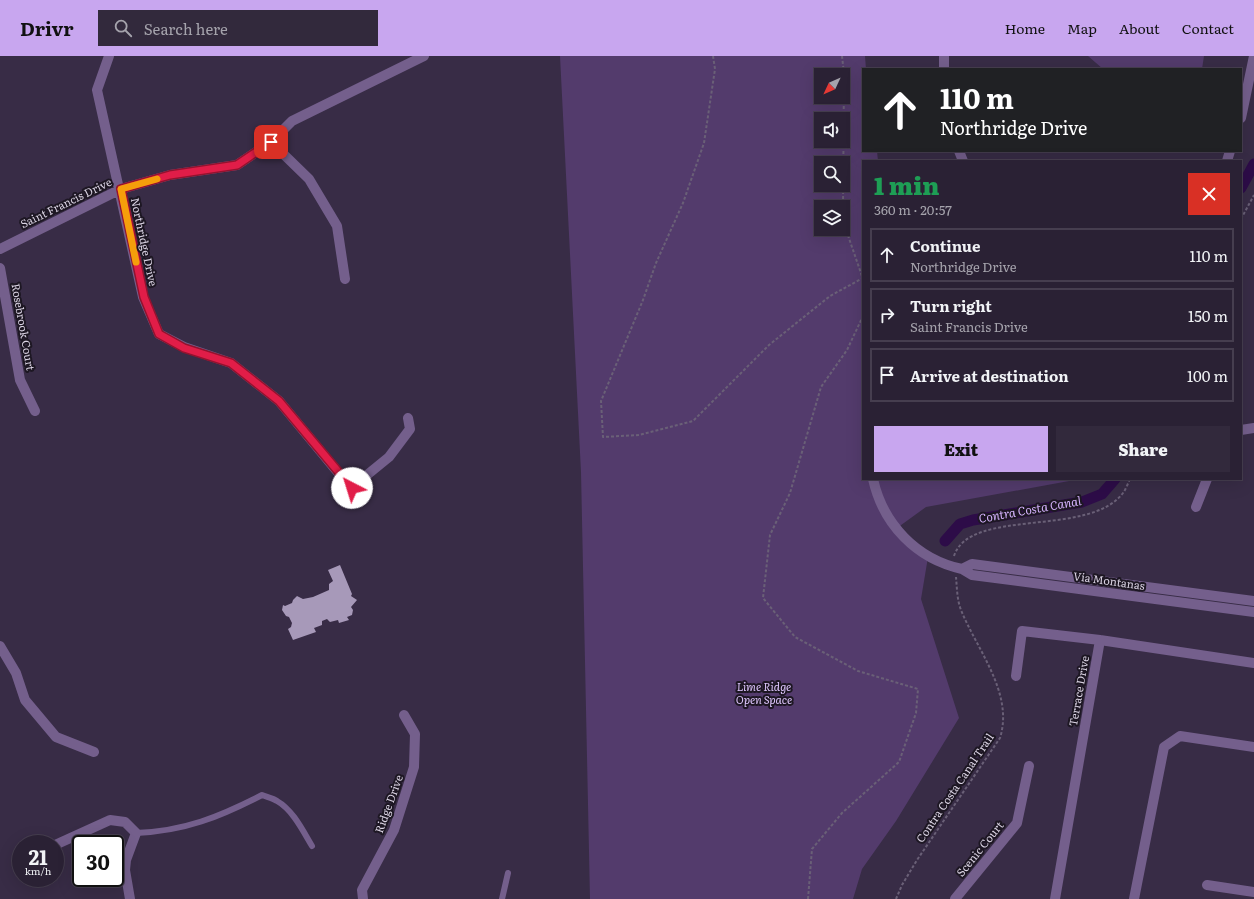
<!DOCTYPE html>
<html lang="en">
<head>
<meta charset="utf-8">
<style>
  body { margin:0; font-family:Literata,serif; background:#32293c; color:#f1f3f6; height:100vh; display:flex; flex-direction:column; font-size:15px; white-space:nowrap }
  * { box-sizing:border-box; margin:0 }
  p { font-size:13px; color:#a5a3ac }
  .icon { flex:none; width:22px; height:22px; fill:none; stroke:currentColor; stroke-width:2; stroke-linecap:round; stroke-linejoin:round }
  .map { position:relative; flex:1; overflow:hidden }
  .panel { position:absolute; left:862px; top:104px; width:380px; height:320px; display:flex; flex-direction:column; background:#2a2134; border-radius:0px; box-shadow:0 4px 16px #0002,0 0 0 1px #463e4f }
  .panel>* { flex:none }
  .guide { position:absolute; left:862px; top:12px; width:380px; height:84px; border-radius:0px; box-shadow:0 4px 16px #0002,0 0 0 1px #463e4f; background:#202124; color:#fff; overflow:hidden }
  .needle { width:26px; rotate:226deg }
  .buttons { position:absolute; left:814px; top:12px; display:grid; gap:8px }
  .buttons a { display:grid; place-items:center; width:36px; height:36px; border-radius:0px; background:#2a2134; box-shadow:0 4px 16px #0002,0 0 0 1px #463e4f; font-size:20px }
  .speed { position:absolute; left:12px; top:779px; display:flex; gap:8px; font-size:20px; font-weight:700; text-align:center }
  .speed>* { display:grid; place-content:center; width:52px; height:52px; border-radius:50%; background:#2a2134; box-shadow:0 4px 16px #0002,0 0 0 1px #463e4f; line-height:1 }
  .speed small { font-size:10px; font-weight:400 }
  .speed .limit { border:2px solid #111; border-radius:6px; background:#fff; color:#111 }
  .pin { position:absolute; display:grid; place-items:center; width:34px; height:34px; color:#fff; margin:-17px; border-radius:8px; box-shadow:0 2px 6px #0006 }
  .me { position:absolute; width:44px; margin:-22px; rotate:320deg; stroke-linejoin:round; filter:drop-shadow(0 0 3px #0008) }
  .turn { display:flex; align-items:center; gap:14px; height:84px; padding:0 12px; font-size:18px }
  .turn .icon { width:52px; height:52px; stroke-width:2.5 }
  .turn b { display:block; font-size:28px; line-height:34px }
  .round { display:grid; place-items:center; flex:none; width:42px; height:42px; border-radius:0px; background:#32293c }
  .summary { display:flex; align-items:center; justify-content:space-between; height:68px; padding:0 12px }
  h1 { font-size:24px; font-weight:800; line-height:30px; color:#1e9e55 }
  .primary-button { display:flex; gap:8px; margin-top:auto; padding:8px 12px }
  .primary-button a { flex:1; height:46px; border-radius:0px; background:#c8a6ef; color:#111; font-size:16px; font-weight:800; line-height:46px; text-align:center }
  .primary-button a+a { background:#32293c; color:#f1f3f6 }
  ul { padding:0; list-style:none }
  li { display:flex; align-items:center; gap:12px; height:54px; margin:0 8px 6px; padding:0 4px; border:2px solid #463e4f; border-radius:0px }
  li div { flex:1 }
  li b { display:block; font-size:15px }
  li em { font-style:normal }
  header { display:flex; align-items:center; gap:24px; box-sizing:border-box; height:56px; padding:0 20px; background:#c8a6ef; color:#111 }
  header strong { font-size:19px }
  nav { display:flex; gap:22px; margin-inline-start:auto; font-size:14px }
  .search { width:280px; height:36px; background:#32293c; display:flex; align-items:center; gap:10px; box-sizing:border-box; padding:0 14px; border-radius:0px; color:#a5a3ac; font-size:15px }
  .map>svg:first-child { display:block }
  .green { fill:#533b6c; fill-rule:evenodd }
  .lines { fill:none; stroke-linecap:round; stroke-linejoin:round }
  .canal { stroke:#2d0c48; stroke-width:11 }
  .building { fill:#a799b9 }
  .path { stroke:#6a6077; stroke-width:2; stroke-dasharray:3 2; stroke-linecap:butt }
  .lane { stroke:#745f8c; stroke-width:6 }
  .street { stroke:#745f8c; stroke-width:10 }
  .route-casing { stroke:#92132f; stroke-width:10 }
  .route { stroke:#e11d48; stroke-width:7 }
  .slow { stroke:#f59e0b; stroke-width:7 }
  .labels { text-anchor:middle; stroke-width:4; stroke-linejoin:round; paint-order:stroke }
  .street-label { font-size:11px; fill:#dad3e3; stroke:#1d1723 }
  .park-label { font-size:11px; font-style:italic; fill:#dfc6fe; stroke:#1d1723 }
  .water-label { font-size:12px; font-style:italic; fill:#d2b0fa; stroke:#1d1723 }
</style>
</head>
<body>
<header>
<strong>Drivr</strong>
<div class="search"><svg class="icon" aria-label="search" viewBox="0 0 24 24"><circle cx="10" cy="10" r="6"/><path d="M15 15l6 6"/></svg>Search here</div>
<nav><a>Home</a><a>Map</a><a>About</a><a>Contact</a></nav>
</header>
<div class="map">
<svg width="1254" height="843" viewBox="0 0 1254 843">
  <rect width="100%" height="100%" fill="#382c46"/>
  <path class="green" d="M560,0H865L866,13H863V95H877L878,105H863V423H1080L926,451L897,472L928,501L921,543L959,662L896,765L862,813L853,843H590L581,416ZM821,19H843V41H821ZM821,63H843V85H821ZM821,107H843V129H821ZM821,151H843V173H821Z
    M1088,0H1204L1202,13H1103Z"/>
  <g class="lines">
    <path class="canal" d="M1241,132L1254,108
      M945,485L960,468L973,464L1082,446L1102,438L1115,423"/>
  </g>
  <path class="building" d="M340,509L352,538L351,540L357,544L351,551L353,554L352,559L347,561L349,564L339,567L338,564L330,566L327,563L322,565V569L314,572L316,576L293,584L288,573L291,571L292,567L289,561L286,560L282,554L283,549L285,550L292,547L293,544L297,540L303,543L313,541L329,534V528L333,525L328,514Z"/>
  <g class="lines">
    <path class="path" d="M713,0L715,13L704,87L683,147L656,207L643,244L601,345L603,381L639,379L693,365L769,289L830,240L863,222
      M842,0L844,18L843,151
      M1241,163L1254,139
      M843,165L863,223
      M954,500C970,451 1089,482 1123,437C1126,433 1128,427 1130,423
      M808,843L812,793L842,757L899,706L916,657L918,633L858,615L795,581L763,542L770,479L790,437L821,331L847,294L863,260
      M896,843L902,829L917,804L1000,682C1014,637 977,594 961,554C957,544 957,532 956,521"/>
    <path class="lane" d="M136,777C185,775 219,761 262,739C267,741 273,742 277,745C293,754 303,775 312,790
      M502,843L508,817"/>
    <path class="street" d="M109,0L97,34L143,241L159,278L184,291L231,307L279,345L351,432L389,401L410,373L408,362
      M944,0V13
      M1241,62L1254,0
      M271,86L309,123L337,170L345,223
      M959,95L963,105
      M1227,105L1230,95
      M0,193L121,133L170,119L237,109L271,86L292,65L424,0
      M0,212L20,324L35,355
      M1241,374L1254,372
      M873,423C883,468 916,503 962,513
      M1196,451L1207,423
      M1254,545L972,508L962,513L972,519L1254,556
      M0,590L16,617L25,644L56,681L94,696
      M1016,620L1022,575L1100,584L1254,607
      M55,789L110,764L125,766L136,777L126,804L125,814L130,843
      M1207,829L1254,836
      M363,843L362,834L394,774L414,711L415,678L404,659
      M955,843L1017,767L1029,710
      M1055,843L1100,584
      M1134,843L1164,691L1180,680L1254,691"/>
  </g>
  <g class="lines">
    <g class="route-casing">
      <path id="route" d="M271,86L237,109L170,119L121,133L144,241L159,278L184,292L231,307L279,345L352,432"/>
    </g>
    <use href="#route" class="route"/>
    <path class="slow" d="M136,206L121,133L157,123"/>
  </g>
  <g class="labels">
    <g class="street-label">
      <text transform="translate(66 147) rotate(-26)" y="4">Saint Francis Drive</text>
      <text transform="translate(144 186) rotate(78)" y="4">Northridge Drive</text>
      <text transform="translate(23 271) rotate(80)" y="4">Rosebrook Court</text>
      <text transform="translate(1109 525) rotate(8)" y="4">Via Montanas</text>
      <text transform="translate(1079 635) rotate(-80)" y="4">Terrace Drive</text>
      <text transform="translate(955 732) rotate(-56)" y="4">Contra Costa Canal Trail</text>
      <text transform="translate(389 748) rotate(-70)" y="4">Ridge Drive</text>
      <text transform="translate(980 793) rotate(-51)" y="4">Scenic Court</text>
    </g>
    <g class="park-label">
      <text x="764" y="635">Lime Ridge<tspan x="764" dy="13">Open Space</tspan></text>
    </g>
    <g class="water-label">
      <text transform="translate(1030 454) rotate(-10)" y="4">Contra Costa Canal</text>
    </g>
  </g>
</svg>
<div class="buttons">
<a><svg class="needle" viewBox="-14 -14 28 28"><path d="M0-13l5 13h-10z" fill="#e53935"/><path d="M0 13l5-13h-10z" fill="#a5a3ac"/></svg></a>
<a><svg class="icon" aria-label="sound" viewBox="0 0 24 24"><path d="M4 9h4l5-4v14l-5-4H4zM17 9q2 3 0 6"/></svg></a>
<a><svg class="icon" aria-label="search" viewBox="0 0 24 24"><circle cx="10" cy="10" r="6"/><path d="M15 15l6 6"/></svg></a>
<a><svg class="icon" aria-label="layers" viewBox="0 0 24 24"><path d="M12 4l9 5-9 5-9-5zM3 14l9 5 9-5"/></svg></a>
</div>
<div class="speed"><div>21<small>km/h</small></div><div class="limit">30</div></div>
<div class="pin" style="left:271px;top:86px;background:#d93025"><svg class="icon" aria-label="arrive" viewBox="0 0 24 24"><path d="M6 21V4h12l-3 4 3 4H6"/></svg></div>
<svg class="me" style="left:352px;top:432px" viewBox="-20 -20 40 40"><circle r="19" fill="#fff"/><path d="M0-13L10 11 0 6-10 11z" fill="#e11d48"/></svg>
<div class="guide">
<div class="turn"><svg class="icon" aria-label="ahead" viewBox="0 0 24 24"><path d="M12 20V5M6 11l6-6 6 6"/></svg><div><b>110 m</b>Northridge Drive</div></div>
</div>
<section class="panel">
<div class="summary"><div><h1>1 min</h1><p>360 m · 20:57</p></div><a class="round" style="background:#d93025;color:#fff"><svg class="icon" aria-label="close" viewBox="0 0 24 24"><path d="M6 6l12 12M18 6L6 18"/></svg></a></div>
<ul>
<li><svg class="icon" aria-label="ahead" viewBox="0 0 24 24"><path d="M12 20V5M6 11l6-6 6 6"/></svg><div><b>Continue</b><p>Northridge Drive</p></div><em>110 m</em></li>
<li><svg class="icon" aria-label="right" viewBox="0 0 24 24"><path d="M7 20v-9h11M14 6l5 5-5 5"/></svg><div><b>Turn right</b><p>Saint Francis Drive</p></div><em>150 m</em></li>
<li><svg class="icon" aria-label="arrive" viewBox="0 0 24 24"><path d="M6 21V4h12l-3 4 3 4H6"/></svg><div><b>Arrive at destination</b></div><em>100 m</em></li>
</ul>
<div class="primary-button"><a>Exit</a><a>Share</a></div>
</section>
</div>
</body>
</html>
